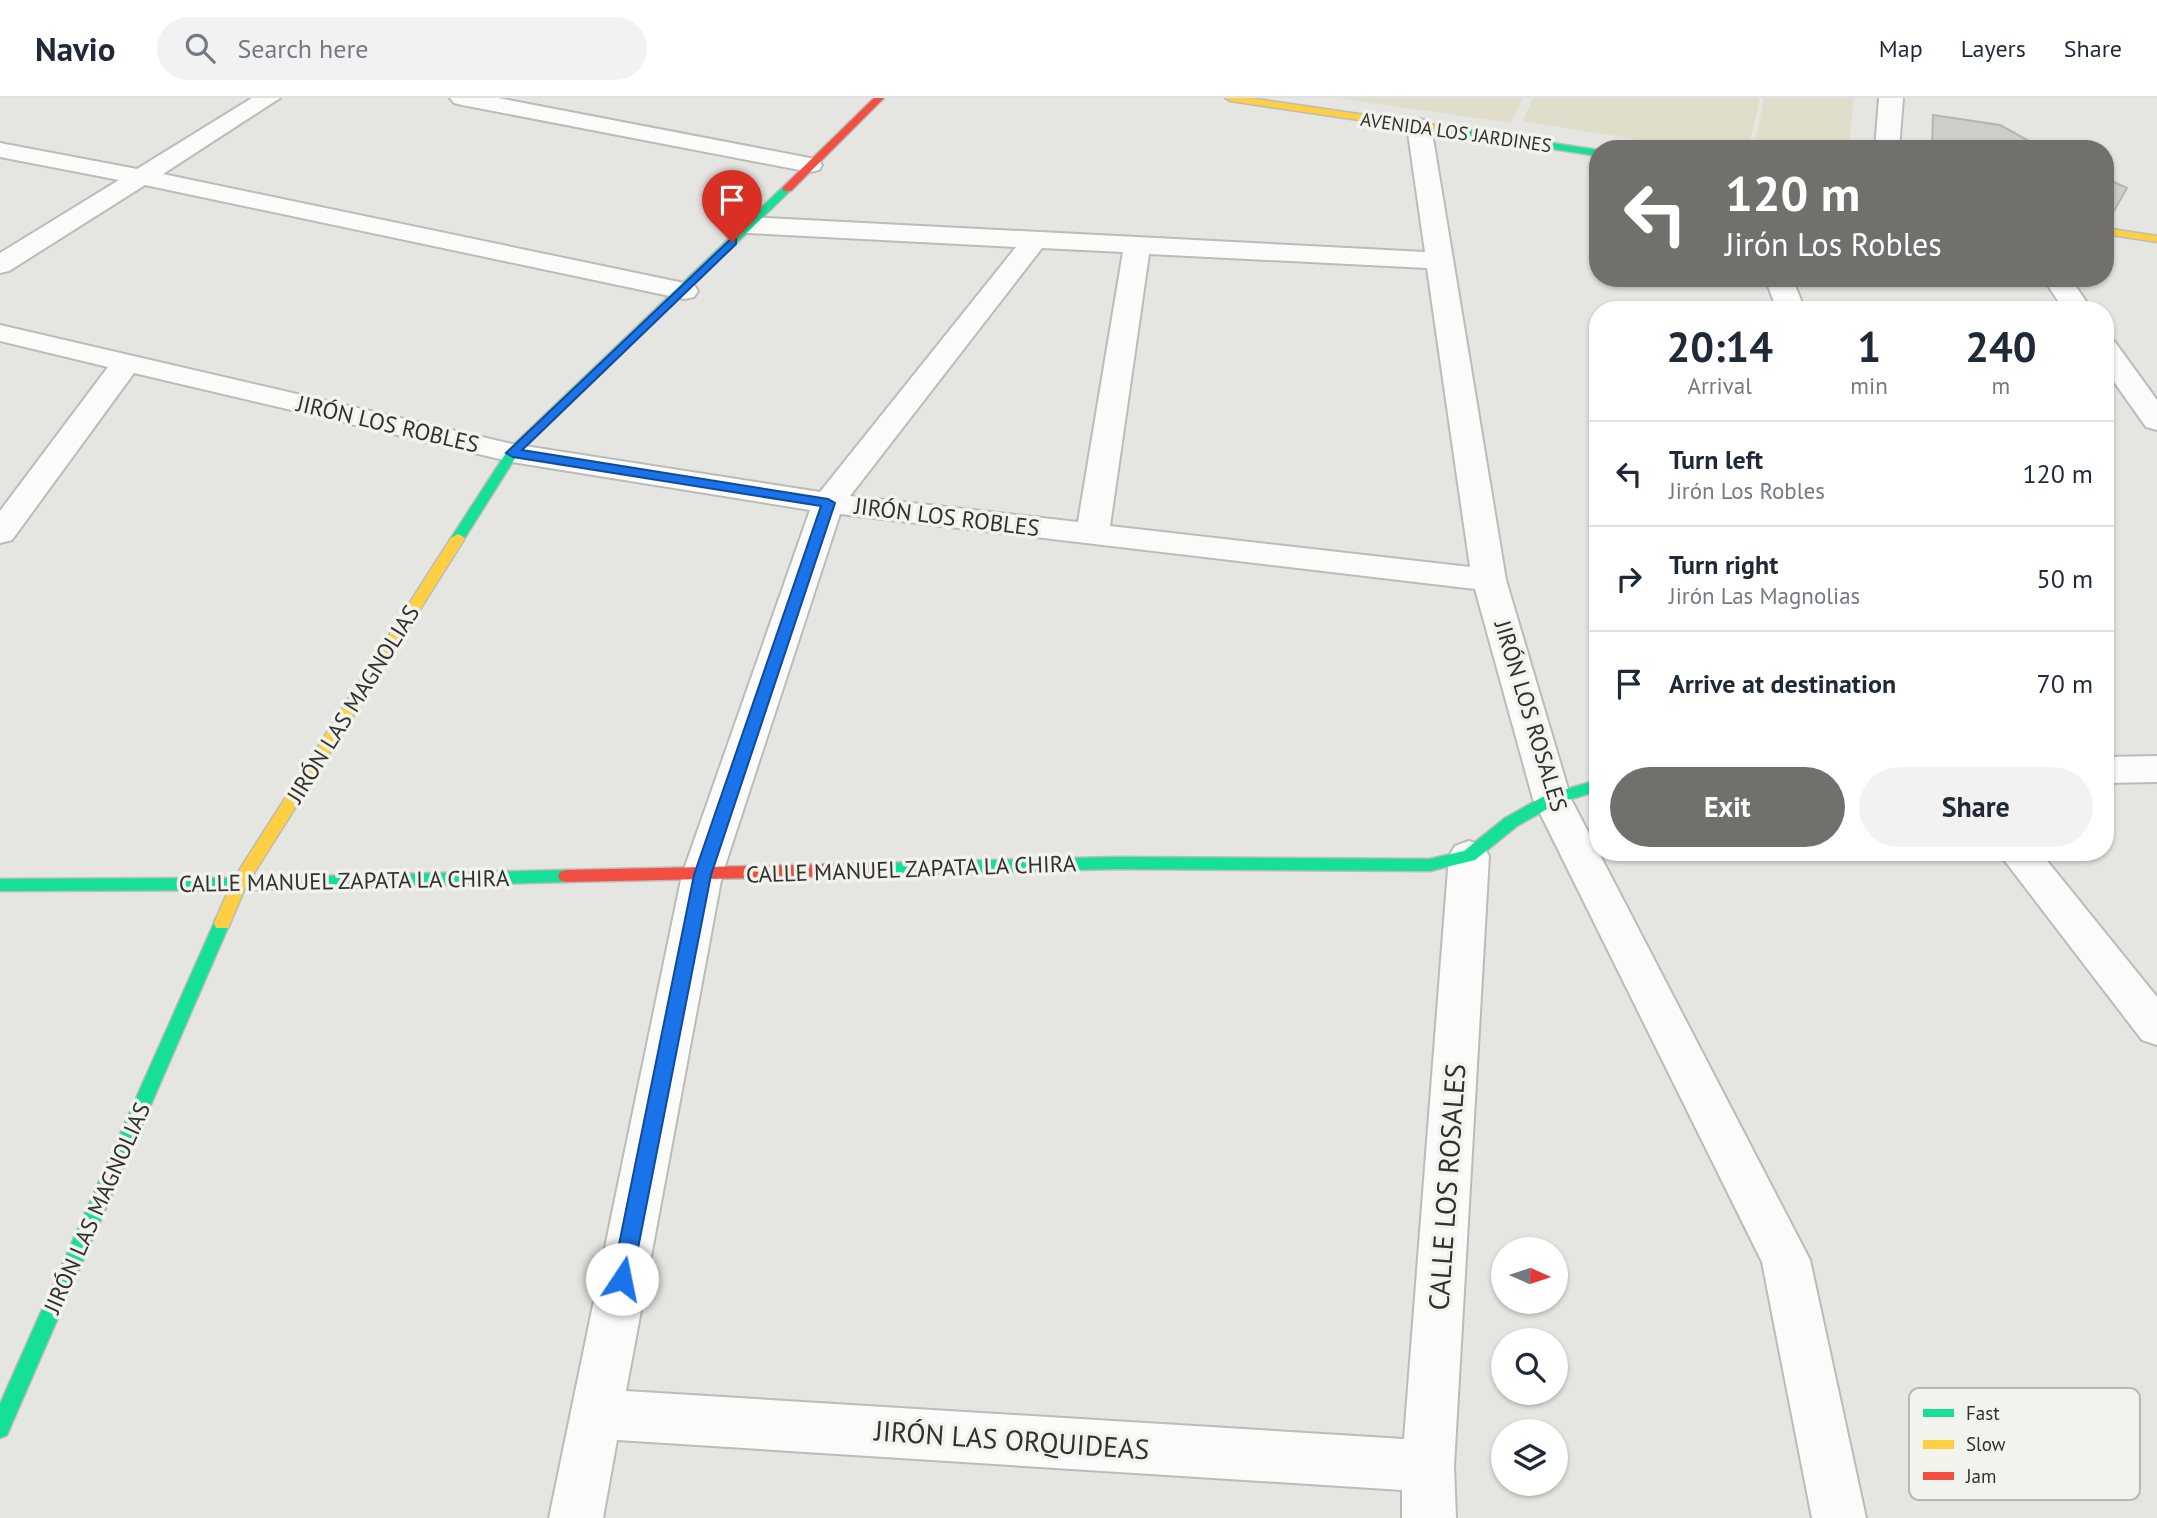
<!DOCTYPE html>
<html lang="en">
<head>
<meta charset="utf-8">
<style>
  body { margin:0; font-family:"PT Sans",sans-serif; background:#f2f2f3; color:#1f2937; height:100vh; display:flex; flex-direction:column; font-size:26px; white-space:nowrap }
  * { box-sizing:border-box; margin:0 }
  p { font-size:23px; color:#747a83 }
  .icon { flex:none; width:38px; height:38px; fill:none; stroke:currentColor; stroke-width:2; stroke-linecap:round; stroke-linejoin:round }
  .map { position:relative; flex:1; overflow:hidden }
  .side { position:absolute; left:1589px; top:203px; width:525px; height:560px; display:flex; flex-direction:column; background:#fff; border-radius:28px; box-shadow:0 2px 5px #0004 }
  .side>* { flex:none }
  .banner { position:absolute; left:1589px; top:42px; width:525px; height:147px; border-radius:28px; box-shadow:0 2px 5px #0004; background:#71706d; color:#fff; overflow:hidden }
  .needle { width:46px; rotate:93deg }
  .tools { position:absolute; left:1491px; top:1139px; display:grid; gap:14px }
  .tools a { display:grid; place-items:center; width:77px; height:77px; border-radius:50%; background:#fff; box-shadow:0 2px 5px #0004; font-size:35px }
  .pin { position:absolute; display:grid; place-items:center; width:60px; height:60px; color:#fff; margin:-72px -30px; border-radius:50% 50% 50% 0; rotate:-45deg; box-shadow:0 0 7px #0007 }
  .pin .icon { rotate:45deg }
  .me { position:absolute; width:77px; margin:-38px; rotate:11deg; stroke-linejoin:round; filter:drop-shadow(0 0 5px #0008) }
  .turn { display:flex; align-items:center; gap:24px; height:147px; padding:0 21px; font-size:32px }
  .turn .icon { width:91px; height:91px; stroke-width:2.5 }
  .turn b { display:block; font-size:49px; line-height:60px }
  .eta { display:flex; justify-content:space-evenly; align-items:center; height:119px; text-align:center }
  .eta b { font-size:42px; font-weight:800; line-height:49px }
  .primary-button { display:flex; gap:14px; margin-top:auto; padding:14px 21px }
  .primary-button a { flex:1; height:80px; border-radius:42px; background:#71706d; color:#fff; font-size:28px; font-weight:800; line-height:80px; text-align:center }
  .primary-button a+a { background:#f2f2f3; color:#1f2937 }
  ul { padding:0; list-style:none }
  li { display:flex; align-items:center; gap:21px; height:105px; padding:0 21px; border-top:2px solid #e0e1e3 }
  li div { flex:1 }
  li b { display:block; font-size:26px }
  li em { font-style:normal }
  header { display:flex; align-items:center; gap:42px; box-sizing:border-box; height:98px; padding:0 35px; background:#fff; border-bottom:2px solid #e0e1e3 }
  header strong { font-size:33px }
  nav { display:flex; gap:38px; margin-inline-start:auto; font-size:24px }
  .search { width:490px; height:63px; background:#f2f2f3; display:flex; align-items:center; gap:18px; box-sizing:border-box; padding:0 24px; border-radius:38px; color:#747a83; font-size:26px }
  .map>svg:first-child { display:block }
  .green { fill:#e0deca }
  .building { fill:#cdcdca; stroke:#b4b4b2; stroke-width:2 }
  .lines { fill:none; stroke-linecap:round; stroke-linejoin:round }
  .street-casing { stroke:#bbbbb8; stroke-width:4 }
  .fast-casing { stroke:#bbbbb8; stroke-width:3 }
  .slow-casing { stroke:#bbbbb8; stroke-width:3 }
  .jam-casing { stroke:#bbbbb8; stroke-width:3 }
  .street { fill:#fbfbfa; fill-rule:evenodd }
  .fast { fill:#16e098; fill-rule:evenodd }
  .slow { fill:#ffcf43; fill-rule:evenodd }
  .jam { fill:#f24e42; fill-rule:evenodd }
  .route { fill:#1a73e8; stroke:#114b97; stroke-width:2 }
  .labels { text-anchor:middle; stroke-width:7; stroke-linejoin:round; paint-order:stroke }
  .far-street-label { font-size:19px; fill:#32312f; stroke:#f3f3ed }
  .street-label { font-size:23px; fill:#32312f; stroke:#f3f3ed }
  .near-street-label { font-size:28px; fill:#32312f; stroke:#f3f3ed }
  .key { fill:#f3f3ed; stroke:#b9b9b4; stroke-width:2 }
  .key-label { font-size:19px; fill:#32312f }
</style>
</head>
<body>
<header>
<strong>Navio</strong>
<div class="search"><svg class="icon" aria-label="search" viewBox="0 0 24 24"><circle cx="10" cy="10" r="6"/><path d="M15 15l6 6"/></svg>Search here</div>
<nav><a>Map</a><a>Layers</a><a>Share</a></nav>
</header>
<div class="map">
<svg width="2157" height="1420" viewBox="0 0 2157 1420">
  <rect width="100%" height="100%" fill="#e5e5e1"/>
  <path class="green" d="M1337,0H1522L1511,25Z
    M1533,0H1760L1748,51H1696L1523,23Z
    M1764,0H1854L1848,51H1754Z"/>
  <path class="building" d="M1933,17L2000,27L2044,51H1932Z
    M2105,80L2127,90L2110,120L2105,119Z"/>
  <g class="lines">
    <g class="street-casing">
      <path id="street" d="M252,0H280L163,76L684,185L694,187L698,193L694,199L684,201L145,87L9,173L0,175V155L119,82L0,59V45L137,71Z
        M450,0H498L810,60L819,62L822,67L819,72L810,74L462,7L454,5Z
        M1879,0H1903L1899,51H1875Z
        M1419,21L1427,23L1431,28L1506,482L1571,701L1810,1162L1866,1420H1812L1762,1164L1533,701L1475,491L840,416L722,777L626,1293L1404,1341L1449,758L1455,748L1469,743L1483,748L1489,758L1454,1368L1456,1420H1402V1392L617,1342L603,1420H549L682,777L810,412L512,364L134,275L12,442L0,445V413L108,269L0,243V227L512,346L820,394L1016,149L748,135L739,133L735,127L739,121L748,119L1425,154L1407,28L1411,23ZM1042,150L1123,154L1078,424L850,398ZM1149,156L1427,170L1470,469L1110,428Z
        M1765,180H1792L1805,212H1777Z
        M2043,180H2070L2092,212H2064Z
        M2105,241L2115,244L2157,302V332L2146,329L2105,271Z
        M2157,658V684L2105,685V659Z
        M1998,754H2040L2157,899V947L2142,942Z"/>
    </g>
    <g class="fast-casing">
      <path id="fast" d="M1441,28L1598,52V58L1438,33L1436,31Z
        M783,89L792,91L517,357L463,443H453L451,440L508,352Z
        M1598,682V693L1558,705L1517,728L1475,762L1430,773L1116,771L885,777L879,775L877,771L879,767L885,765L1116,759L1430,761L1464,753L1505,720L1546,697Z
        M566,772L572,774L574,778L572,782L566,784L239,792L0,793V781L239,780Z
        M222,819L228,820L230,825L7,1337L0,1340V1306L214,825L216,820Z"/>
    </g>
    <g class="slow-casing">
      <path id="slow" d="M1225,0H1249L1441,28L1446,31L1441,34L1230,3Z
        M2105,130L2157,138V144L2105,136Z
        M458,436L465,440L246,788L228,830H216L214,825L233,782L451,440Z"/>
    </g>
    <g class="jam-casing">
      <path id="jam" d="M874,0H884L791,93H783V89Z
        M885,765L891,767L893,771L891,775L885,777L566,784L560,782L558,778L560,774L566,772Z"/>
    </g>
    <use href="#street" class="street"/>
    <use href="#fast" class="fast"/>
    <use href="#slow" class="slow"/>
    <use href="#jam" class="jam"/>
  </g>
  <path class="route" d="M732,140L736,141V146L522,352L828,401L835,405L711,777L632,1181L629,1188L622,1190L615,1188L612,1181L694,777L821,408L513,359L506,355Z"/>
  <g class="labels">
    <g class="far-street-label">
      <text transform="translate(1456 34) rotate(8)" y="7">AVENIDA LOS JARDINES</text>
    </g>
    <g class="street-label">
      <text transform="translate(388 326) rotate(13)" y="8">JIRÓN LOS ROBLES</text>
      <text transform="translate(947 419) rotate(7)" y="8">JIRÓN LOS ROBLES</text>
      <text transform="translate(353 606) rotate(-58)" y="8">JIRÓN LAS MAGNOLIAS</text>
      <text transform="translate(1531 618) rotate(73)" y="8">JIRÓN LOS ROSALES</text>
      <text transform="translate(911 771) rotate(-2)" y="8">CALLE MANUEL ZAPATA LA CHIRA</text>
      <text transform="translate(344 783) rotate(-1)" y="8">CALLE MANUEL ZAPATA LA CHIRA</text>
      <text transform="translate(97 1110) rotate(-66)" y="8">JIRÓN LAS MAGNOLIAS</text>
    </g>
    <g class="near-street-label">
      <text transform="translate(1447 1089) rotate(-86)" y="10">CALLE LOS ROSALES</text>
      <text transform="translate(1012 1342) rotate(4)" y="10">JIRÓN LAS ORQUIDEAS</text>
    </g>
  </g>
  <rect x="1909" y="1290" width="231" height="112" rx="10" class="key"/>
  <rect x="1923" y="1311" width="31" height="8" fill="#16e098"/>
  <rect x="1923" y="1342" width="31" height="9" fill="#ffcf43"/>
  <rect x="1923" y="1374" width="31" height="8" fill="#f24e42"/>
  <g class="key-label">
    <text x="1966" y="1322">Fast</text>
    <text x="1966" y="1353">Slow</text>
    <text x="1966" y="1385">Jam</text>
  </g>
</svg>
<div class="tools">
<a><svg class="needle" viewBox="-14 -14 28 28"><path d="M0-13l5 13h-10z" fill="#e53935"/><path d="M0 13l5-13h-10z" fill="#747a83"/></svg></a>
<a><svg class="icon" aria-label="search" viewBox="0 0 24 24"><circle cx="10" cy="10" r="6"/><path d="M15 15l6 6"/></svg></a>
<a><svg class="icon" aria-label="layers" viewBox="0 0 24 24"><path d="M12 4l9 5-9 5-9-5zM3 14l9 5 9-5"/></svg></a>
</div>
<div class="pin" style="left:732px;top:144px;background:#d93025"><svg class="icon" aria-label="arrive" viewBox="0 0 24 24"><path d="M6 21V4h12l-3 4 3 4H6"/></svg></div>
<svg class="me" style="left:622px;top:1181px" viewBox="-20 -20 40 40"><circle r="19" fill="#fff"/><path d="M0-13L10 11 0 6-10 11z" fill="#1a73e8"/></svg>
<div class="banner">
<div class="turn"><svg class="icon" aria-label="left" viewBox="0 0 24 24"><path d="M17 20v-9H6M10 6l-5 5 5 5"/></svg><div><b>120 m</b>Jirón Los Robles</div></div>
</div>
<section class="side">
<div class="eta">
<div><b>20:14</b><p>Arrival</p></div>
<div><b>1</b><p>min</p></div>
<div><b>240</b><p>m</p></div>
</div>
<ul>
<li><svg class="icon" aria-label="left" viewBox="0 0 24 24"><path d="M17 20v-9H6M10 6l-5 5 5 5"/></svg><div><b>Turn left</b><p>Jirón Los Robles</p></div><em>120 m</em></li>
<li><svg class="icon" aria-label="right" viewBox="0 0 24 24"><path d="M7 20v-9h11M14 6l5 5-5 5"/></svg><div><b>Turn right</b><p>Jirón Las Magnolias</p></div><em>50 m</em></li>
<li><svg class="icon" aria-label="arrive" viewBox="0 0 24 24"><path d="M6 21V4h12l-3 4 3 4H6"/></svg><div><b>Arrive at destination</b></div><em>70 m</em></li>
</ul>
<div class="primary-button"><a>Exit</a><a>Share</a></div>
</section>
</div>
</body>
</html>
